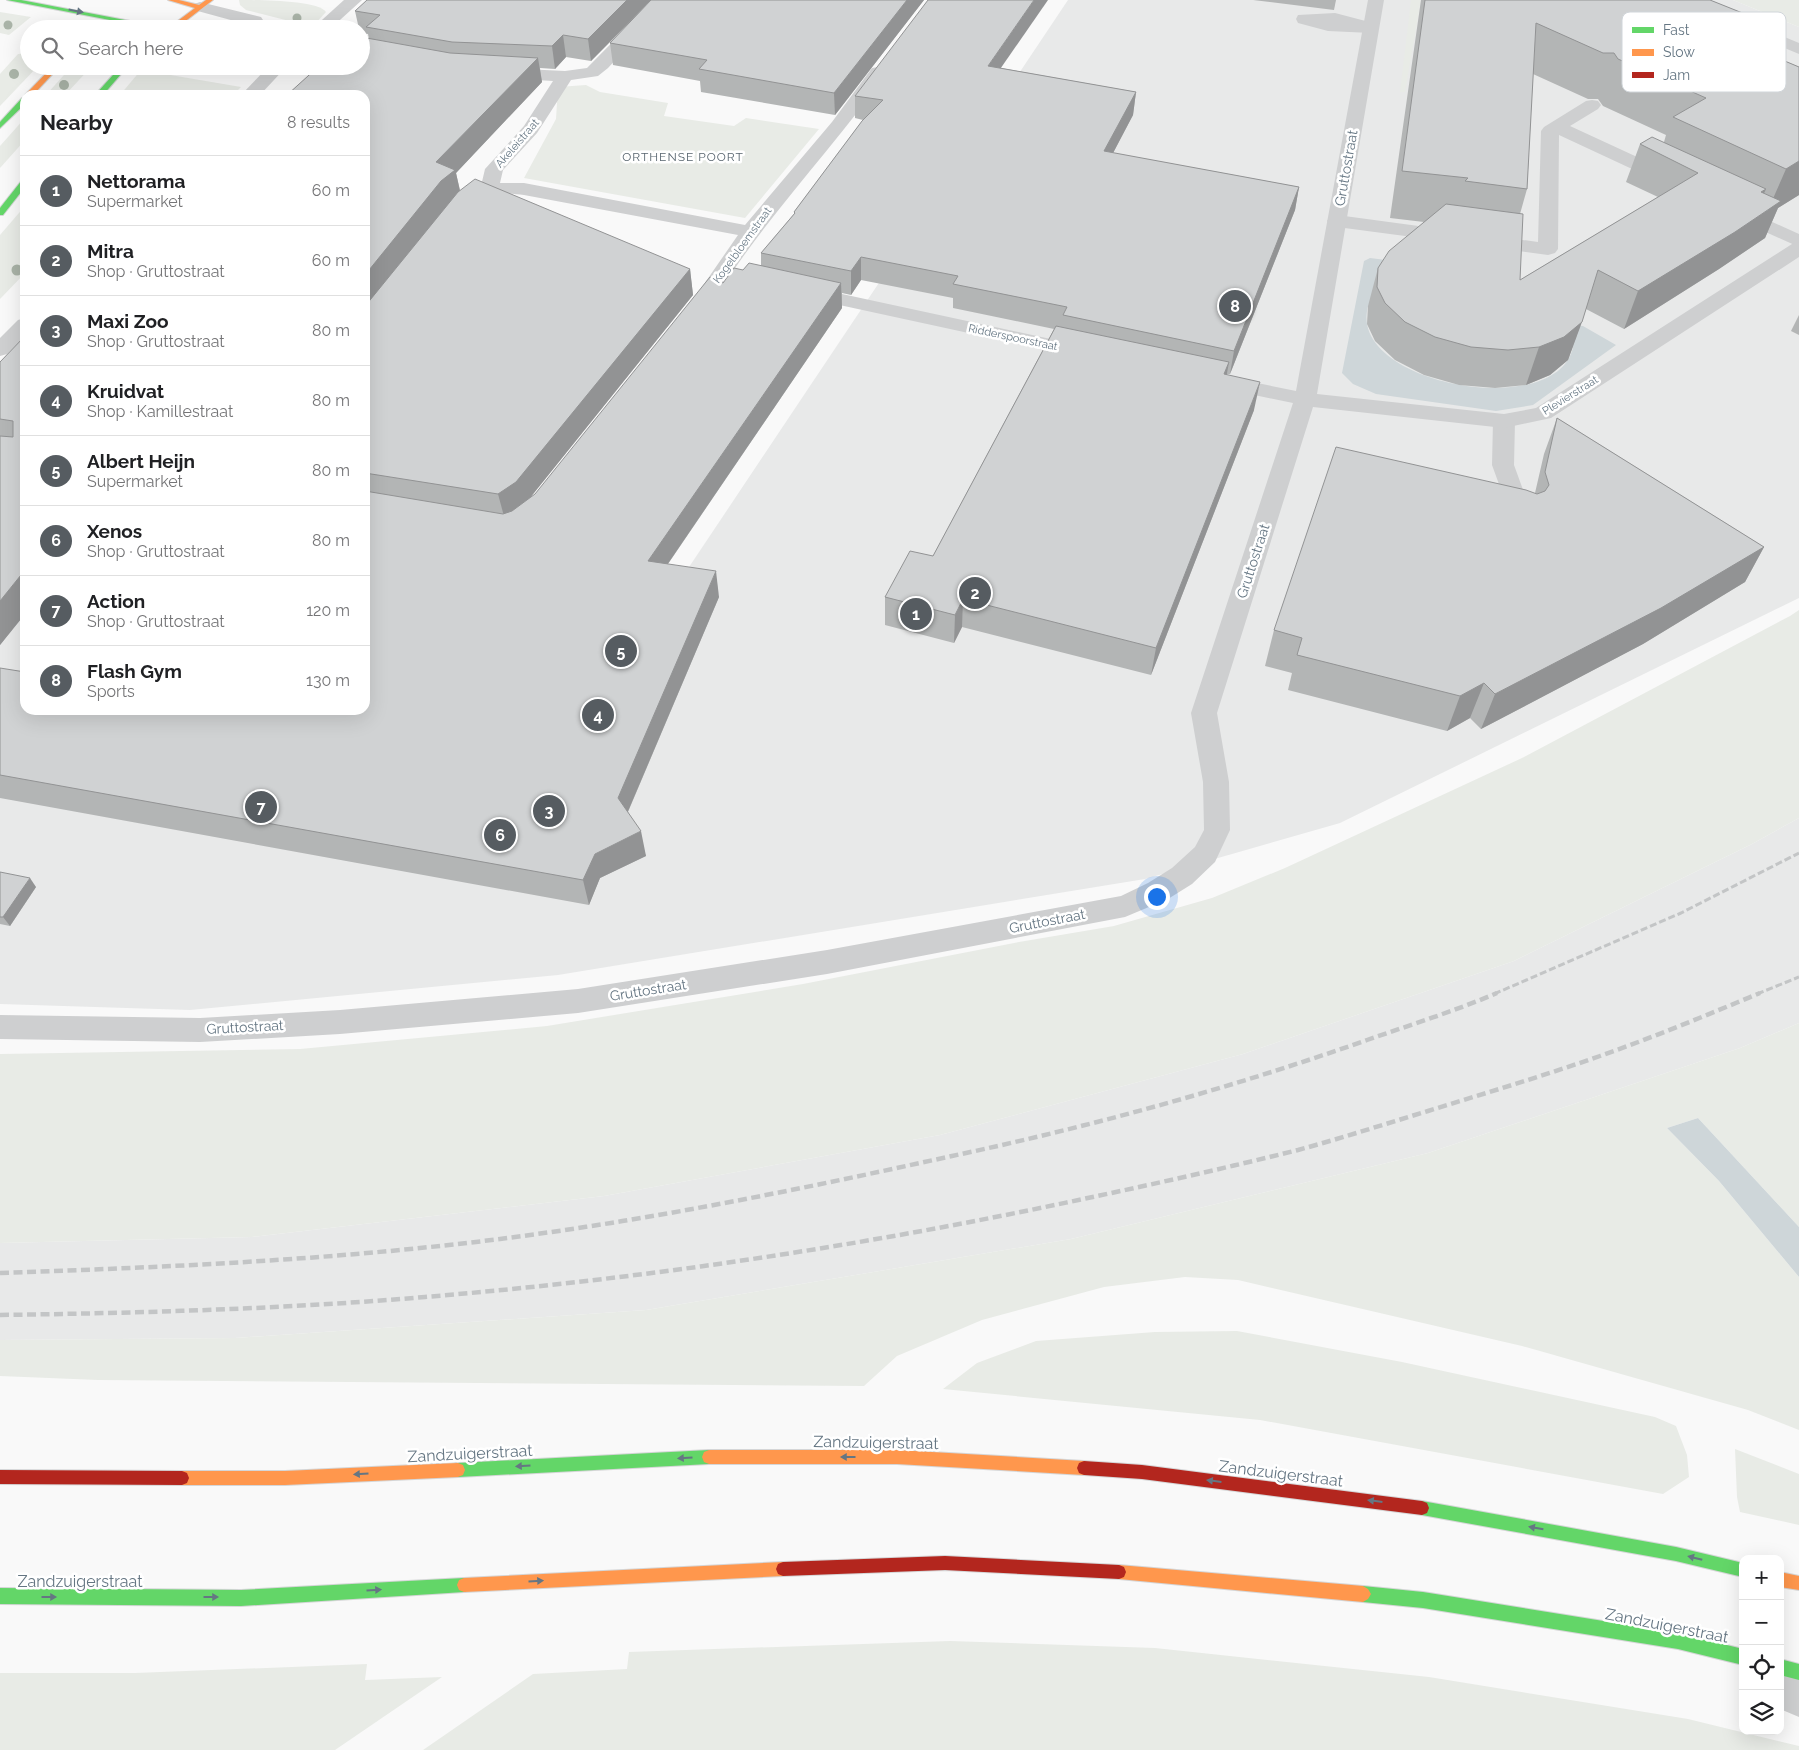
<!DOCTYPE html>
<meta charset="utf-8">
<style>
body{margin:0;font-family:Raleway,sans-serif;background:#f6f6f6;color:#202124}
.controls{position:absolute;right:15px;bottom:15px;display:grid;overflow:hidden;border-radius:10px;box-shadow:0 5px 20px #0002}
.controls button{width:45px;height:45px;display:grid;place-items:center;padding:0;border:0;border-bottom:1px solid #e0e0e0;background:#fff;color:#202124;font:25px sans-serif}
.you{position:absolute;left:1156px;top:896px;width:18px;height:18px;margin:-12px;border:4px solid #fff;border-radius:50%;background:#1a73e8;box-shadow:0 0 0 8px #1a73e833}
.badge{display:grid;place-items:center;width:32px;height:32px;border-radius:50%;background:#565c61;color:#fff;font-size:16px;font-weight:700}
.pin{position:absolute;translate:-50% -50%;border:2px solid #fff;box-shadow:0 1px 5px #0006}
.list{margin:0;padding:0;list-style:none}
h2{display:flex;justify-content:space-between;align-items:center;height:65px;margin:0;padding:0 20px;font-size:21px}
h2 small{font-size:16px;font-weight:400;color:#757577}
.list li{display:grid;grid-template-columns:32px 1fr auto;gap:15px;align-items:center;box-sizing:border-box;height:70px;padding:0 20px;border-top:1px solid #e0e0e0}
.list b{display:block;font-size:19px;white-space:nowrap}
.list p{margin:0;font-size:16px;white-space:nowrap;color:#757577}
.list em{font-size:16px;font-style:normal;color:#757577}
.icon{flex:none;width:28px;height:28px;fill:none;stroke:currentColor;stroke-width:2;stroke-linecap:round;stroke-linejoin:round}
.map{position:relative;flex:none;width:1799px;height:1750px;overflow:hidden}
.search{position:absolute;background:#fff;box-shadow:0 5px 20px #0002;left:20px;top:20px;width:350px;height:55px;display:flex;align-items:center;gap:12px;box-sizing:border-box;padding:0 18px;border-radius:28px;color:#757577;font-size:19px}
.panel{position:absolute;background:#fff;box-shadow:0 5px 20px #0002;left:20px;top:90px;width:350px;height:625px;border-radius:15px}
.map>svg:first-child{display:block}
.built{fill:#e8e9e9}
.green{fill:#e8ebe6}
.water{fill:#ced6d9}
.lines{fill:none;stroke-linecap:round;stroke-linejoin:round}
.fast-casing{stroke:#d5d6d7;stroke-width:2}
.slow-casing{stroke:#d5d6d7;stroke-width:2}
.jam-casing{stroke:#d5d6d7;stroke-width:2}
.lane{fill:#cecfd0;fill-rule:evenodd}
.street{fill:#cecfd0;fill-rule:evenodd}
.fast{fill:#63d668;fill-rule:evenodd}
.slow{fill:#ff974d;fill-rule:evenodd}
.jam{fill:#b3261e;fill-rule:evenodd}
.rail-far1{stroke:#c3c5c6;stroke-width:3;stroke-dasharray:7 3;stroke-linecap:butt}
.rail{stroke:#c3c5c6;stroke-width:4.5;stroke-dasharray:9 4.5;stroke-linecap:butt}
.tree{fill:#a9b3a7}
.wall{fill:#b3b5b5;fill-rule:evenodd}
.shaded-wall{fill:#929394}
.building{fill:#d0d2d3;stroke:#929394}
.oneway{fill:#657683}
.labels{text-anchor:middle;stroke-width:5;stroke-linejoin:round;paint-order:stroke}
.far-street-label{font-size:11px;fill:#657683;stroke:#fff}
.far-neighbourhood-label{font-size:12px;letter-spacing:1px;fill:#57646e;stroke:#fff}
.street-label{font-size:14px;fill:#657683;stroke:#fff}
.near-street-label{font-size:16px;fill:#657683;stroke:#fff}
.key{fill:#fff;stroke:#d1d6da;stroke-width:1}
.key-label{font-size:14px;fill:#657683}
</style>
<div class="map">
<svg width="1799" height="1750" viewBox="0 0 1799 1750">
<rect width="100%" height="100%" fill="#f9f9f9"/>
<g class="built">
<polygon points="1068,0 1733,0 1799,27 1799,598 1340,823 1145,879 558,975 190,1010 0,1004 0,481 25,485 25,710 365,710 677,585"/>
<polygon points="1799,818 1799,1023 1740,1048 1428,1153 1071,1239 646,1310 235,1338 0,1340 0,1243 252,1237 604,1196 940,1135 1243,1054 1514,961 1752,844"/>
</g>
<g class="green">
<path d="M 239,0 C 256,0 318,0 326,12 L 315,24 L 309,26 L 246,10 L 240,5 Z"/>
<polygon points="1411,0 1421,0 1405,92 1400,92"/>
<polygon points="1733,0 1799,0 1799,27"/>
<polygon points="0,12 31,17 9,35 0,33"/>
<polygon points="29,53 29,66 38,66 0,106 0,74 18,54"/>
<polygon points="72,66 92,66 65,95 46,95"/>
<polygon points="141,70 241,87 233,95 120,95"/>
<polygon points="586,85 600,92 668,103 664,116 734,126 746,118 819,129 745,218 524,178 556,119 558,87"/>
<polygon points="25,118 25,140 0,168 0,146"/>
<polygon points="25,206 25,273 0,299 0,235"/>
<polygon points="1799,610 1799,818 1752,844 1514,961 1243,1054 940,1135 604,1196 252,1237 0,1243 0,1054 300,1049 547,1026 803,984 1019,942 1114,926 1212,898 1285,868 1522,758 1790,616"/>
<polygon points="1799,1023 1799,1227 1698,1118 1667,1128 1719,1181 1799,1277 1799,1430 1748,1410 1522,1346 1238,1280 1185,1277 1104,1287 982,1320 897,1356 864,1386 98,1380 0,1376 0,1340 235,1338 646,1310 1071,1239 1428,1153 1740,1048"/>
<polygon points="1237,1331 1402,1362 1655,1417 1676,1426 1687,1455 1689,1477 1663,1494 1260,1420 943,1389 977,1363 1036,1341 1155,1332"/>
<polygon points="1735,1449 1799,1474 1799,1525 1740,1512 1737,1497"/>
<polygon points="950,1641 1155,1648 1429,1677 1688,1719 1799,1746 1799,1750 423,1750 533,1674 627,1669 629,1652"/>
<polygon points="367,1664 365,1680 442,1677 335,1750 0,1750 0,1673 135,1673"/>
</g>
<g class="water">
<path d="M 1370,258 L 1402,262 C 1392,274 1369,296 1367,311 C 1355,384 1550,420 1572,351 C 1575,343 1572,334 1571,325 L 1583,326 L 1616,345 L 1533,405 L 1496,411 L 1376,394 L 1353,384 L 1342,373 L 1364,261 Z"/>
<polygon points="1698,1118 1799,1227 1799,1277 1719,1181 1667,1128"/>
</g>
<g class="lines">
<defs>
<g id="fast">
<polygon points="7,0 21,0 172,29 156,29"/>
<polygon points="121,66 128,66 103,95 95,95"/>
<polygon points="22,98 25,98 25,104 0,128 0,122"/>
<polygon points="22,180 25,180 25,187 3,215 0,215 0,208"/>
<polygon points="709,1450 714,1452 716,1457 714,1462 709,1464 458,1477 453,1475 451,1470 453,1465 458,1463"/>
<polygon points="1422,1501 1676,1547 1743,1563 1743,1577 1676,1561 1422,1515 1417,1513 1415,1508 1417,1503"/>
<polygon points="464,1578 469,1580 471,1585 469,1590 464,1592 241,1606 0,1604 0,1588 241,1590"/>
<polygon points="1363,1586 1423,1592 1678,1633 1743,1649 1743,1665 1678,1649 1423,1608 1363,1602 1358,1599 1355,1594 1358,1589"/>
<polygon points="1780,1659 1799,1664 1799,1680 1780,1675"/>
</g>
<g id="slow">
<polygon points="168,0 179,0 199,5 206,0 213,0 175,29 167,29 195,8"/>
<polygon points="53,66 60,66 33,95 25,95"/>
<polygon points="709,1450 897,1450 1084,1461 1089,1463 1091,1468 1089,1473 1084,1475 897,1464 709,1464 704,1462 702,1457 704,1452"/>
<polygon points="458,1463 463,1465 465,1470 463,1475 458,1477 285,1485 182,1485 177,1483 175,1478 177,1473 182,1471 285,1471"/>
<polygon points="783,1562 788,1564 790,1569 788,1574 783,1576 464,1592 459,1590 457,1585 459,1580 464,1578"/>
<polygon points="1119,1565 1363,1586 1368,1589 1371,1594 1368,1599 1363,1602 1119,1579 1114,1577 1112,1572 1114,1567"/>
<polygon points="1780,1572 1799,1576 1799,1590 1780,1587"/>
</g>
<g id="jam">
<polygon points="1084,1461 1142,1465 1422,1501 1427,1503 1429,1508 1427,1513 1422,1515 1142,1479 1084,1475 1079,1473 1077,1468 1079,1463"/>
<polygon points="0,1470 182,1471 187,1473 189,1478 187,1483 182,1485 0,1484"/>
<polygon points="945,1556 1119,1565 1124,1567 1126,1572 1124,1577 1119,1579 945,1570 783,1576 778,1574 776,1569 778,1564 783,1562"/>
</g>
</defs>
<use href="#fast" class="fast-casing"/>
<use href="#slow" class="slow-casing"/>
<use href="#jam" class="jam-casing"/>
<g class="lane">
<polygon points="1335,13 1377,24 1379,28 1377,32 1371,33 1328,31 1298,23 1296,19 1298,15"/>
<polygon points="1592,100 1598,101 1601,105 1598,109 1570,126 1674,174 1676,178 1674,182 1667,184 1660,182 1559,135 1558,249 1555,253 1548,255 1337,227 1330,225 1327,221 1330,217 1337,215 1538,242 1541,131 1544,127 1586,101"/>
<polygon points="1737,206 1799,234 1799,247 1730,216 1727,212 1730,208"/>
<polygon points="1504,414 1512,416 1515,421 1514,465 1534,520 1531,525 1523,528 1515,525 1512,520 1492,465 1493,421 1496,416"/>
</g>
<g class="street">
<polygon points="344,0 362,0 330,29 312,29"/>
<path d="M 654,0 L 671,0 L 608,68 L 598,76 L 571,80 L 537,133 L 503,170 L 500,183 L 524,183 L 745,225 L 832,122 L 872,68 L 878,67 L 884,68 L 887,72 C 839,141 780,202 733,271 L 772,280 L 775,284 L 772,288 L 765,290 L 726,282 L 719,291 L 712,293 L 705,291 L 702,287 L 738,235 L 524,195 C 514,194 501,192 491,195 C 478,198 473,211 458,207 L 456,203 L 465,193 L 481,186 L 485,169 L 524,126 L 553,81 L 504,78 L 498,77 L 495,73 L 498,69 L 504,68 L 565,71 L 587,68 Z"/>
<polygon points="1368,0 1384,0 1317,394 1504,414 1536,408 1792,244 1799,242 1799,257 1551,418 1504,428 1313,407 1217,713 1229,782 1230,830 1215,862 1192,884 1168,899 1125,917 827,974 578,1013 340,1034 200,1042 0,1039 0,1015 200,1018 340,1010 578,989 827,950 1121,896 1148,883 1172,868 1195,847 1204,830 1203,782 1191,713 1293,403 1216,387 1212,382 1216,377 1223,376 1296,391"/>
<polygon points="1675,0 1697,0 1799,43 1799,54 1677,3"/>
<polygon points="200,2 261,17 269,29 252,29 249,25 194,10 192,7 194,4"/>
<polygon points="269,66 287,66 260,95 241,95"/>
<polygon points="805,286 1083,346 1090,348 1093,352 1090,356 1083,358 798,296 795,292 798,288"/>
<polygon points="25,318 25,336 7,354 0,356 0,338 18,320"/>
<polygon points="1780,1670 1799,1678 1799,1717 1780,1709"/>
</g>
<use href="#fast" class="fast"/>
<use href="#slow" class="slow"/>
<use href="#jam" class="jam"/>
<g class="rail-far1">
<polyline points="1494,994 1681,913 1799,853"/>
<polyline points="1757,994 1799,977"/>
</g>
<g class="rail">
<path d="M 0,1273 C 144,1268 287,1262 430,1247 C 606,1229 779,1194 952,1156 C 1093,1126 1231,1088 1367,1040 C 1410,1025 1455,1011 1497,993"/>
<path d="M 0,1315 C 142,1313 283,1309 425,1297 C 641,1279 856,1247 1069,1202 C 1145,1186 1222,1169 1298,1150 C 1342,1138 1385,1124 1428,1111 C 1486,1093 1543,1076 1600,1056 C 1654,1037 1707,1015 1760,993"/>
</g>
</g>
<g class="tree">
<circle cx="297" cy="18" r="4.5"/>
<circle cx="8" cy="25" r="4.5"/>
<circle cx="14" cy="74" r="5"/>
<circle cx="64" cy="85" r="5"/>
<circle cx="17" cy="270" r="5.5"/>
</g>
<g class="wall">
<polygon points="924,0 835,115 701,92 700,81 613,65 610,43 635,17 591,61 566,57 555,69 540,68 542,82 456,173 460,190 690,269 693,295 529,498 535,494 723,283 743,270 761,266 761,253 794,214 794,212 863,120 855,118 855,96 1001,68 1136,92 1133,115 1113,153 1299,187 1295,210 1230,374 1227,374 1226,375 1254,410 1151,675 962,627 954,643 885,625 885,597 933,556 1054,329 953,308 953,298 861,280 851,295 842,293 842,308 668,564 719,597 628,812 646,856 600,878 589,905 0,798 0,668 25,710 365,710 365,95 369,39 368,34 361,33 361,29 359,29 355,11"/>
<polygon points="1253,0 1336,0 1334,10"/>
<path d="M 1421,0 L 1710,0 L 1750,16 L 1740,42 L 1799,67 L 1799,195 L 1778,208 L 1765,238 L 1719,269 L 1624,329 L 1586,309 L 1568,360 L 1550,375 L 1526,385 L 1495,388 L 1459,385 L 1424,375 L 1395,360 L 1375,341 L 1367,324 L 1368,306 L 1378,268 L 1424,222 L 1390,218 ZM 1533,74 L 1588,99 L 1598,99 L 1603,106 L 1666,135 L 1664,142 L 1640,144 L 1626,182 L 1658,197 L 1520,280 L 1520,214 L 1527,189 Z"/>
<polygon points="1799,315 1799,335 1791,331"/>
<polygon points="25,336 25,614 0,645 0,362"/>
<polygon points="1557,418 1764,547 1745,582 1643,644 1481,729 1470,718 1447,731 1288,690 1292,673 1265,666 1274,630 1535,493 1544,454"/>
<polygon points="0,872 36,887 10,926 0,924"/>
</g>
<g class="shaded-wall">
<polygon points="627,0 651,0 591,61 588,39"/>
<polygon points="907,0 924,0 835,115 834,93"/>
<polygon points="1034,0 1048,0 987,88 988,66"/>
<polygon points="1750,16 1732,62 1718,33"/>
<polygon points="563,35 566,57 555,69 552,46"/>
<polygon points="538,58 542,82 456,173 461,196 365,310 365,275 436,162"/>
<polygon points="1136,92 1133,115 1102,174 1104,151"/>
<polygon points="1799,161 1799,195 1778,208 1765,238 1719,269 1624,329 1638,291 1761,192 1766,189 1752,220 1768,210 1786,169"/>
<polygon points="1299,187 1295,210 1230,374 1234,351"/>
<polygon points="861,257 861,280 851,295 851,271"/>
<polygon points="690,269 693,295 522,508 505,520 498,494"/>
<polygon points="841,283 842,308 652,587 648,561"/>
<polygon points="1582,322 1568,360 1550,375 1526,385 1539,347"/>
<polygon points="1229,362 1224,390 1224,374"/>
<polygon points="1260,382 1254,410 1151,675 1156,648"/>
<polygon points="1764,547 1745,582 1643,644 1481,729 1495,694"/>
<polygon points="25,570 25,614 0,645 0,601"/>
<polygon points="716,571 719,597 623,823 618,798"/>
<polygon points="963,599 962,627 954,643 955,615"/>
<polygon points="1484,683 1470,718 1447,731 1460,696"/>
<polygon points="641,831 646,856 600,878 589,905 583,880 595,854"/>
<polygon points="30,878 36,887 10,926 3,917"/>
</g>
<g class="building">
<polygon points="367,0 627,0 588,39 563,35 552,46 452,42 366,27 380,15 355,11"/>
<polygon points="651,0 907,0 834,93 699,69 707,60 610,43"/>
<polygon points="928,0 1034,0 988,66 1136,92 1104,151 1299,187 1234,351 1063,315 1067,307 953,284 958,276 861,257 851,271 761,253 795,213 794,212 862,121 883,100 855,96"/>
<polygon points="1425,0 1710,0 1750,16 1718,33 1799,67 1799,161 1786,169 1673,117 1706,98 1618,59 1614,53 1603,53 1536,23 1527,189 1465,181 1468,178 1402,171"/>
<polygon points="361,37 450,53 538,58 436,162 455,170 441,181 365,275 365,95 287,95 319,66 361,66"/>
<polygon points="1652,137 1766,189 1761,192 1781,201 1735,232 1638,291 1598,270 1582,322 1564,337 1539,347 1508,350 1471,347 1435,337 1405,322 1385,303 1377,287 1378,268 1389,251 1446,204 1523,214 1520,280 1698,173 1640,144"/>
<polygon points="475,179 690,269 516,482 498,494 365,473 365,306 366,305 458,192"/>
<polygon points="749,263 841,283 648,561 716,571 618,798 641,831 595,854 583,880 0,775 0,668 25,672 25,710 365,710 365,491 503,514 512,511 535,494 710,277 723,283 734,268 743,270"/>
<polygon points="1056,326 1229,362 1224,374 1260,382 1156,648 963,599 955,615 885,597 910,551 933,556"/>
<polygon points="25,336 25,570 0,601 0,436 13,437 13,421 0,419 0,362"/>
<polygon points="1557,418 1764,547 1661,608 1495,694 1484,683 1460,696 1297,655 1302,638 1274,630 1336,447 1526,490 1537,494 1545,491 1549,485 1545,472"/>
<polygon points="0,872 30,878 3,917 0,917"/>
</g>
<defs><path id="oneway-solid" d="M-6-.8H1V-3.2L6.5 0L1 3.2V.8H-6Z" transform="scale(1.25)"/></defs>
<g class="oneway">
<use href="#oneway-solid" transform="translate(76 11) rotate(11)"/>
<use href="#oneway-solid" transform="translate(848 1457) rotate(180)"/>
<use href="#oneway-solid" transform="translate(685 1458) rotate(177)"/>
<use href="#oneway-solid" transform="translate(523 1466) rotate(177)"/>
<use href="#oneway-solid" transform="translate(361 1474) rotate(177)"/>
<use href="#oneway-solid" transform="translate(1214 1481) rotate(-173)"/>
<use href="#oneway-solid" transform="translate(1375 1501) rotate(-173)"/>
<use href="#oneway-solid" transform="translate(1536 1528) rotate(-170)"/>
<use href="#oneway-solid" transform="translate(1695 1558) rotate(-166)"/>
<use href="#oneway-solid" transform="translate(536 1581) rotate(-3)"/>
<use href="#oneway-solid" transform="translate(374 1590) rotate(-3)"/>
<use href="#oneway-solid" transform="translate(49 1597)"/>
<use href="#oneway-solid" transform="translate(211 1597)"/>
</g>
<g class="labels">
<g class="far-street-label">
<text transform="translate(517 143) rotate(-49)" y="4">Akeleistraat</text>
<text transform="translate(742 245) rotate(-54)" y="4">Kogelbloemstraat</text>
<text transform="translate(1013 337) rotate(12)" y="4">Ridderspoorstraat</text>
<text transform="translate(1570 395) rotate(-32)" y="4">Plevierstraat</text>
</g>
<g class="far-neighbourhood-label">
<text x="683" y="161">ORTHENSE POORT</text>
</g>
<g class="street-label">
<text transform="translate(1346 168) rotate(-80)" y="5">Gruttostraat</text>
<text transform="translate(1253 561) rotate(-72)" y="5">Gruttostraat</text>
<text transform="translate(1047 921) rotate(-11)" y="5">Gruttostraat</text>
<text transform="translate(648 990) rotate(-9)" y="5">Gruttostraat</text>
<text transform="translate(245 1027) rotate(-3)" y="5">Gruttostraat</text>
</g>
<g class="near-street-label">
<text transform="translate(876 1442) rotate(1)" y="6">Zandzuigerstraat</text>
<text transform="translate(470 1453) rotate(-3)" y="6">Zandzuigerstraat</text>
<text transform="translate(1281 1473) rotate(7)" y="6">Zandzuigerstraat</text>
<text x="80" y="1587">Zandzuigerstraat</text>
<text transform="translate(1667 1625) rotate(11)" y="6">Zandzuigerstraat</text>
</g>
</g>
<rect x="1622" y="12" width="164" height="80" rx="8" class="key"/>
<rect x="1632" y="27" width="22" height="6" fill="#63d668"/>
<rect x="1632" y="49" width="22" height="7" fill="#ff974d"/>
<rect x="1632" y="72" width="22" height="6" fill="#b3261e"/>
<g class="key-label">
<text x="1663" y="35">Fast</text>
<text x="1663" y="57">Slow</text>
<text x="1663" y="80">Jam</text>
</g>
</svg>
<div class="controls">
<button>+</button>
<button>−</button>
<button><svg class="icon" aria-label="locate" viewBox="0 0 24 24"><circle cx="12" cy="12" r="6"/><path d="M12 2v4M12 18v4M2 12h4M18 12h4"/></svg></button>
<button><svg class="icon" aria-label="layers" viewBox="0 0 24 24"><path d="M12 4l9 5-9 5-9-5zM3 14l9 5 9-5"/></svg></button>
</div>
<div class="you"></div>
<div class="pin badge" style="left:916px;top:614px">1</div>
<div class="pin badge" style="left:975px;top:593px">2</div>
<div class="pin badge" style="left:549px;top:811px">3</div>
<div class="pin badge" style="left:598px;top:715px">4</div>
<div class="pin badge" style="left:621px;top:651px">5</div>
<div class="pin badge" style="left:500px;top:835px">6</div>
<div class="pin badge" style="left:261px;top:807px">7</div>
<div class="pin badge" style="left:1235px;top:306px">8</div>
<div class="search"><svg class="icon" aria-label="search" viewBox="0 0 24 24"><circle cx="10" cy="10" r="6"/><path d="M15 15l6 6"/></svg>Search here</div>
<section class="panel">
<h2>Nearby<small>8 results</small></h2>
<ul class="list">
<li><span class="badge">1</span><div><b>Nettorama</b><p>Supermarket</p></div><em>60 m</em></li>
<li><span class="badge">2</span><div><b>Mitra</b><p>Shop · Gruttostraat</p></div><em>60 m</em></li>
<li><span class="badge">3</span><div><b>Maxi Zoo</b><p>Shop · Gruttostraat</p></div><em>80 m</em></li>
<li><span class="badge">4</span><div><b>Kruidvat</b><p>Shop · Kamillestraat</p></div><em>80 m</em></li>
<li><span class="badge">5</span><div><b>Albert Heijn</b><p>Supermarket</p></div><em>80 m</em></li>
<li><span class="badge">6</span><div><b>Xenos</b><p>Shop · Gruttostraat</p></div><em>80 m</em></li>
<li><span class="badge">7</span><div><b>Action</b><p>Shop · Gruttostraat</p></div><em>120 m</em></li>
<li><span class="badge">8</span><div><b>Flash Gym</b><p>Sports</p></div><em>130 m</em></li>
</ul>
</section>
</div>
